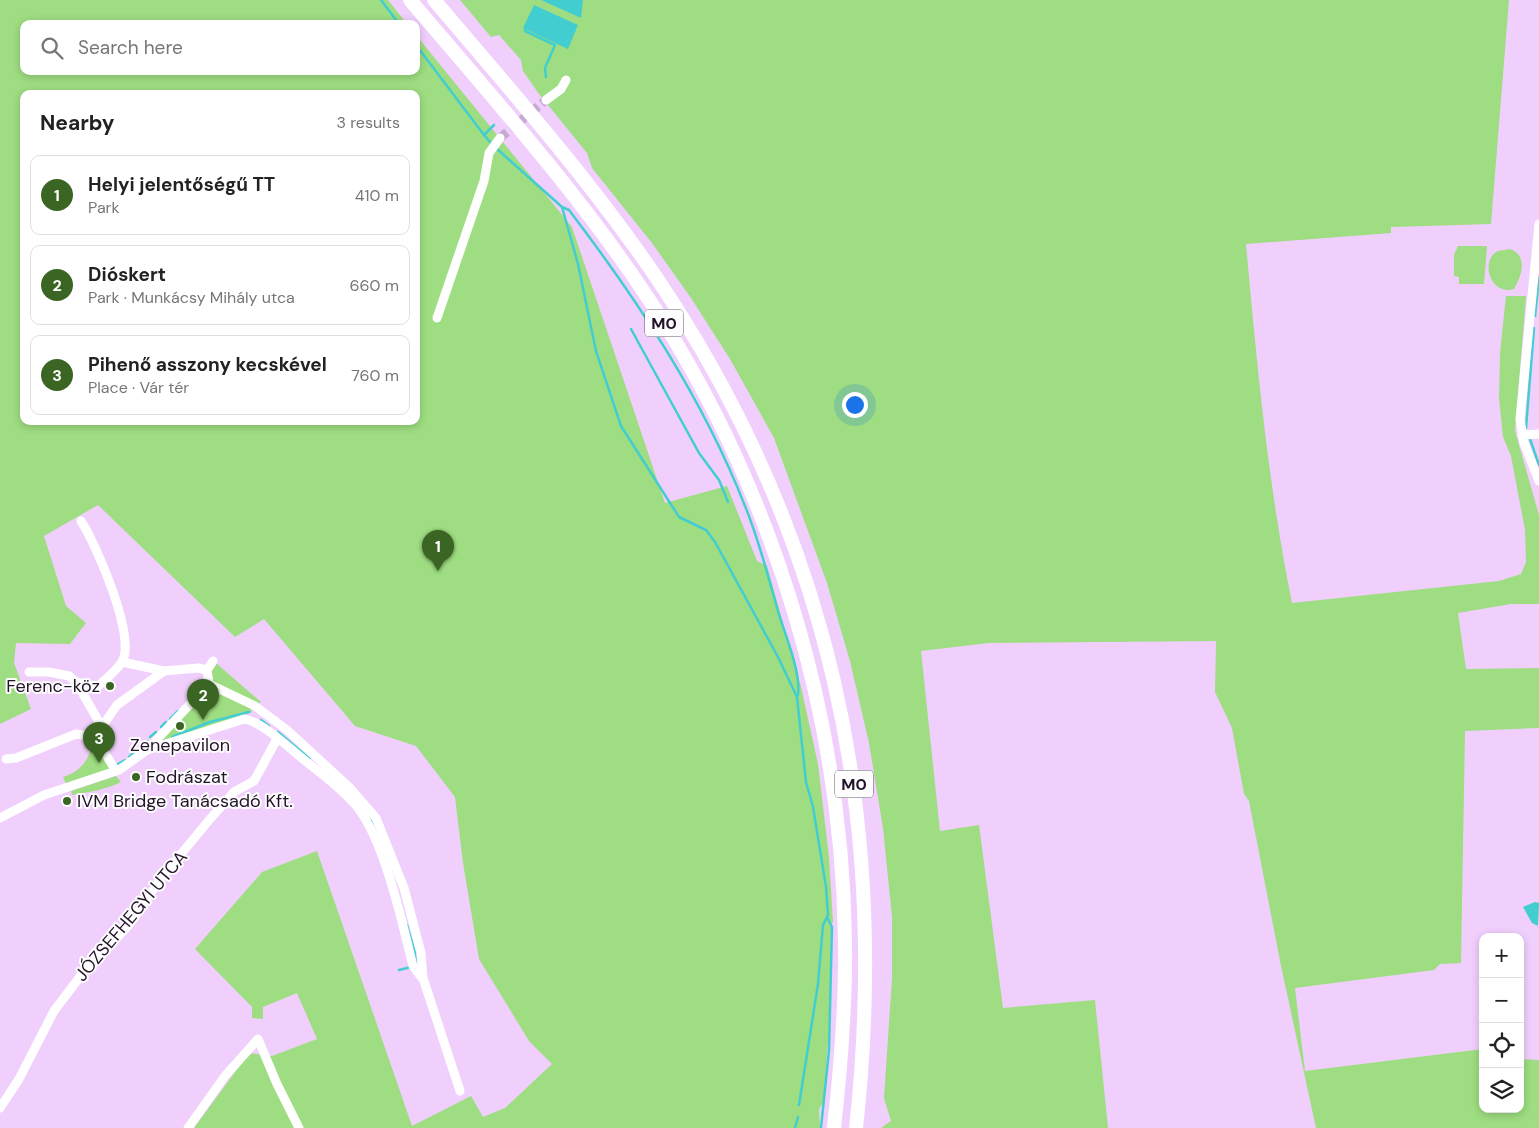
<!DOCTYPE html>
<meta charset="utf-8">
<style>
body{margin:0;font-family:"DM Sans",sans-serif;background:#f2f2f2;color:#222}
.controls{position:absolute;right:15px;bottom:15px;display:grid;overflow:hidden;border-radius:10px;box-shadow:0 2px 8px #0003}
.controls button{width:45px;height:45px;display:grid;place-items:center;padding:0;border:0;border-bottom:1px solid #e0e0e0;background:#fff;color:#222;font:25px sans-serif}
.you{position:absolute;left:854px;top:404px;width:18px;height:18px;margin:-12px;border:4px solid #fff;border-radius:50%;background:#1a73e8;box-shadow:0 0 0 8px #1a73e833}
.badge{display:grid;place-items:center;width:32px;height:32px;border-radius:50%;background:#3a6522;color:#fff;font-size:16px;font-weight:700}
.pin{position:absolute;translate:-50% -41px;filter:drop-shadow(0 1px 2px #0008)}
.pin::after{content:'';position:absolute;top:26px;width:18px;height:15px;background:inherit;clip-path:polygon(0 0,100% 0,50% 100%)}
.list{margin:0;padding:0;list-style:none}
h2{display:flex;justify-content:space-between;align-items:center;height:65px;margin:0;padding:0 20px;font-size:21px}
h2 small{font-size:16px;font-weight:400;color:#767676}
.list li{display:grid;grid-template-columns:32px 1fr auto;gap:15px;align-items:center;box-sizing:border-box;height:80px;margin:0 10px 10px;padding:0 10px;border:1px solid #e0e0e0;border-radius:10px}
.list b{display:block;font-size:19px;white-space:nowrap}
.list p{margin:0;font-size:16px;white-space:nowrap;color:#767676}
.list em{font-size:16px;font-style:normal;color:#767676}
.icon{flex:none;width:28px;height:28px;fill:none;stroke:currentColor;stroke-width:2;stroke-linecap:round;stroke-linejoin:round}
.map{position:relative;flex:none;width:1539px;height:1128px;overflow:hidden}
.search{position:absolute;background:#fff;box-shadow:0 2px 8px #0003;left:20px;top:20px;width:400px;height:55px;display:flex;align-items:center;gap:12px;box-sizing:border-box;padding:0 18px;border-radius:10px;color:#767676;font-size:19px}
.panel{position:absolute;background:#fff;box-shadow:0 2px 8px #0003;left:20px;top:90px;width:400px;height:335px;border-radius:10px}
.map>svg:first-child{display:block}
.green{fill:#9edd81;fill-rule:evenodd}
.water{fill:#42ced0}
.lines{fill:none;stroke-linecap:round;stroke-linejoin:round}
.stream{stroke:#42ced0;stroke-width:2.5}
.minor-tunnel{stroke:#c7aad3;stroke-width:9;stroke-dasharray:9 4.5;stroke-linecap:butt}
.minor{stroke:#fff;stroke-width:9}
.trunk{stroke:#fff;stroke-width:14}
.poi-dot{fill:#3a6522;stroke:#fdfdfd;stroke-width:2}
.labels{text-anchor:middle;stroke-width:4;stroke-linejoin:round;paint-order:stroke}
.shield{fill:#fdfdfd;stroke:#645a69;stroke-width:1}
.shield-label{font-size:16px;font-weight:bold;fill:#231429}
.poi-label{font-size:18px;fill:#231429;stroke:#fdfdfd;text-anchor:start}
.street-label{font-size:18px;fill:#231429;stroke:#fdfdfd}
</style>
<div class="map">
<svg width="1539" height="1128" viewBox="0 0 1539 1128">
<rect width="100%" height="100%" fill="#f0cffd"/>
<g class="green">
<path d="M 0,0 L 388,0 L 407,24 L 24,24 L 24,71 L 416,71 L 416,35 L 572,227 L 665,503 L 727,486 L 757,561 L 767,566 L 801,687 L 818,764 L 829,857 L 833,922 L 831,925 L 830,1017 L 823,1103 L 819,1109 L 820,1128 L 194,1128 L 249,1053 L 272,1056 L 317,1039 L 297,993 L 263,1007 L 263,1019 L 252,1018 L 252,1007 L 195,949 L 262,872 L 317,851 L 412,1126 L 471,1096 L 483,1117 L 505,1108 L 552,1064 L 529,1041 L 479,959 L 463,863 L 455,797 L 416,746 L 355,726 L 264,619 L 235,637 L 98,505 L 44,536 L 66,606 L 86,623 L 70,644 L 16,643 L 14,663 L 31,709 L 0,724 ZM 24,94 L 416,94 L 416,421 L 24,421 Z"/>
<path d="M 460,0 L 1509,0 L 1491,224 L 1391,227 L 1391,233 L 1246,244 C 1257,365 1268,485 1292,603 L 1499,581 L 1521,574 L 1526,562 L 1525,530 L 1511,456 L 1503,437 L 1499,398 L 1500,353 L 1506,296 L 1526,296 L 1515,431 L 1539,515 L 1539,604 L 1511,604 L 1458,613 L 1466,669 L 1539,668 L 1539,728 L 1465,731 L 1461,963 L 1440,964 L 1434,970 L 1295,988 L 1305,1071 L 1483,1049 L 1483,1109 L 1520,1109 L 1520,1059 L 1539,1060 L 1539,1128 L 1316,1128 L 1281,966 L 1249,801 L 1244,794 L 1232,728 L 1215,692 L 1216,641 L 989,643 L 921,651 L 940,831 L 979,825 L 1003,1008 L 1095,1000 L 1108,1128 L 881,1128 L 891,1121 L 884,1098 L 892,978 L 892,917 L 883,828 L 869,743 L 850,661 L 827,583 L 774,438 L 730,359 L 691,298 L 652,243 L 592,168 L 587,153 L 539,94 L 523,71 L 521,60 L 499,35 L 491,37 Z"/>
<polygon points="1458,246 1487,246 1484,284 1459,284 1459,277 1454,276 1454,255"/>
<path d="M 1510,249 C 1528,255 1522,276 1514,289 C 1489,296 1480,259 1498,251 C 1502,250 1507,250 1510,249 Z"/>
<polygon points="216,663 261,702 258,704 213,682 211,670"/>
<polygon points="209,689 250,707 252,712 157,745"/>
<path d="M 95,737 L 110,770 L 66,784 L 63,777 C 85,770 89,757 95,737 Z"/>
<path d="M 116,776 L 121,782 C 105,790 89,792 72,795 L 71,791 Z"/>
</g>
<g class="water">
<polygon points="541,0 583,0 581,18"/>
<polygon points="534,5 578,25 568,49 523,28"/>
<polygon points="1535,902 1539,903 1538,926 1532,923 1523,907"/>
</g>
<g class="lines">
<g class="stream">
<polyline points="381,0 399,24"/>
<polyline points="525,29 525,31 555,45 545,68 546,77"/>
<polyline points="416,45 484,135"/>
<polyline points="492,144 484,135 494,125"/>
<path d="M 496,148 L 562,207 L 569,210 C 639,302 703,399 745,506 C 759,540 768,576 778,611 C 785,635 801,671 798,695"/>
<polyline points="562,207 578,264 596,351 621,426 679,517 706,530 715,542 778,657 797,697 806,782 813,807 826,887 828,915 823,925 818,984 799,1105"/>
<polyline points="1535,316 1539,277"/>
<polyline points="631,329 699,453 719,480 728,502"/>
<polyline points="1526,428 1534,328"/>
<polyline points="1530,439 1539,465"/>
<polyline points="191,696 202,681"/>
<polyline points="170,719 178,711"/>
<polyline points="261,720 269,726"/>
<polyline points="161,727 166,722"/>
<polyline points="278,732 310,759"/>
<polyline points="150,737 156,732"/>
<polyline points="172,737 210,722 249,712"/>
<polyline points="142,746 147,741"/>
<polyline points="129,757 138,749"/>
<polyline points="118,764 125,760"/>
<polyline points="370,817 376,830"/>
<polyline points="407,925 415,953 416,965"/>
<polyline points="399,970 411,967"/>
<polyline points="795,1128 798,1117"/>
<polyline points="821,1128 829,1050 832,927 827,917"/>
</g>
<polyline class="minor-tunnel" points="500,138 546,100"/>
<g class="minor">
<polyline points="546,100 561,89 566,80"/>
<polyline points="1539,224 1520,419 1524,443 1539,481"/>
<polyline points="437,318 484,181 489,153 500,138"/>
<polyline points="1522,435 1539,434"/>
<polyline points="122,662 164,671 198,668 207,670"/>
<path d="M 29,672 L 49,672 L 69,676 L 76,682 L 97,687 C 105,680 116,671 122,662 C 137,638 96,544 81,521"/>
<polyline points="76,682 102,727"/>
<polyline points="209,684 255,706 287,730 349,787 376,818 404,888 421,953 423,978 460,1091"/>
<polyline points="209,684 207,670 213,661"/>
<polyline points="95,737 117,705 164,671"/>
<polyline points="95,737 116,771"/>
<path d="M 147,750 L 244,719 C 260,721 285,744 297,754 C 317,771 341,787 358,808 C 385,843 402,922 413,966 L 422,978"/>
<polyline points="6,759 16,758 76,734 95,737"/>
<polyline points="0,818 44,795 119,770 147,750 209,684"/>
<polyline points="0,1108 19,1079 54,1011 82,974 129,925 162,877 210,819 234,792 254,781 277,739"/>
<polyline points="188,1128 225,1076 258,1039 277,1084 299,1128"/>
</g>
<g class="trunk">
<path d="M 410,0 C 499,105 593,209 666,326 C 779,509 842,725 845,940 C 846,1003 841,1065 834,1128"/>
<path d="M 434,0 C 510,89 588,178 654,274 C 831,535 890,817 856,1128"/>
</g>
</g>
<g class="poi-dot">
<circle cx="110" cy="686" r="5"/>
<circle cx="180" cy="726" r="5"/>
<circle cx="136" cy="777" r="5"/>
<circle cx="67" cy="801" r="5"/>
</g>
<g class="labels">
<g class="shield">
<rect x="645" y="309.5" width="38" height="27" rx="4"/>
<rect x="835" y="770.5" width="38" height="27" rx="4"/>
</g>
<g class="shield-label">
<text x="664" y="329">M0</text>
<text x="854" y="790">M0</text>
</g>
<g class="poi-label">
<text x="100" y="692" text-anchor="end">Ferenc-köz</text>
<text x="180" y="751" text-anchor="middle">Zenepavilon</text>
<text x="146" y="783">Fodrászat</text>
<text x="77" y="807">IVM Bridge Tanácsadó Kft.</text>
</g>
<g class="street-label">
<text transform="translate(131 916) rotate(-50)" y="6">JÓZSEFHEGYI UTCA</text>
</g>
</g>
</svg>
<div class="controls">
<button>+</button>
<button>−</button>
<button><svg class="icon" aria-label="locate" viewBox="0 0 24 24"><circle cx="12" cy="12" r="6"/><path d="M12 2v4M12 18v4M2 12h4M18 12h4"/></svg></button>
<button><svg class="icon" aria-label="layers" viewBox="0 0 24 24"><path d="M12 4l9 5-9 5-9-5zM3 14l9 5 9-5"/></svg></button>
</div>
<div class="you"></div>
<div class="pin badge" style="left:438px;top:571px">1</div>
<div class="pin badge" style="left:203px;top:720px">2</div>
<div class="pin badge" style="left:99px;top:763px">3</div>
<div class="search"><svg class="icon" aria-label="search" viewBox="0 0 24 24"><circle cx="10" cy="10" r="6"/><path d="M15 15l6 6"/></svg>Search here</div>
<section class="panel">
<h2>Nearby<small>3 results</small></h2>
<ul class="list">
<li><span class="badge">1</span><div><b>Helyi jelentőségű TT</b><p>Park</p></div><em>410 m</em></li>
<li><span class="badge">2</span><div><b>Dióskert</b><p>Park · Munkácsy Mihály utca</p></div><em>660 m</em></li>
<li><span class="badge">3</span><div><b>Pihenő asszony kecskével</b><p>Place · Vár tér</p></div><em>760 m</em></li>
</ul>
</section>
</div>
